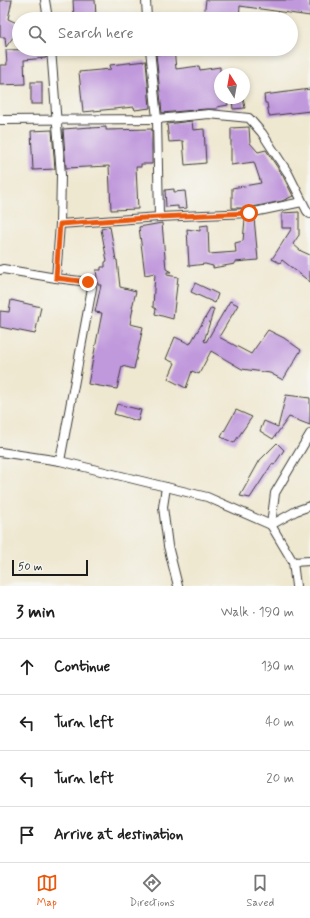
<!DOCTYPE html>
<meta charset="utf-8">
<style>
body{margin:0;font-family:Mynerve,sans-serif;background:#f6f6f6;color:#222}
.compass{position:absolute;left:214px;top:68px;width:36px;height:36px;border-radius:50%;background:#fff;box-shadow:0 2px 6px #0003;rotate:349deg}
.scale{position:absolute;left:12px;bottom:10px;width:76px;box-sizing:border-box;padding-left:4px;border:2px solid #1c1c1c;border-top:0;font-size:11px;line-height:14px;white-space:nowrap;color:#1c1c1c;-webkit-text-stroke:3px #f6f6f2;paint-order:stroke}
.stop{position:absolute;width:12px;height:12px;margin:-9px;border:3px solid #ea580c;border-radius:50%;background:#fff}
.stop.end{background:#ea580c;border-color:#fff;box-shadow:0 1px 4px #0008}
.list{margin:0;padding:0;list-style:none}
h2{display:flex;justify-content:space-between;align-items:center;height:52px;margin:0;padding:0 16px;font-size:17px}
h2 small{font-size:13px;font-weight:400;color:#767676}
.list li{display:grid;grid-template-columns:26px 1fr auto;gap:12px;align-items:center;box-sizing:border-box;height:56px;padding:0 16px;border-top:1px solid #e0e0e0}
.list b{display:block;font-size:15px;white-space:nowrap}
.list em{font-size:13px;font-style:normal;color:#767676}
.icon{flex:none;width:22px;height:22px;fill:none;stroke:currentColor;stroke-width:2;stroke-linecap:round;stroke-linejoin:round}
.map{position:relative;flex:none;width:310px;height:586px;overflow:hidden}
.search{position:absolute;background:#fff;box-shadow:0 2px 6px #0003;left:12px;right:12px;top:12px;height:44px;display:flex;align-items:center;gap:10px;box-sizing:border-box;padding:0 14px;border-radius:22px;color:#767676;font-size:15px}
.sheet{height:276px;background:#fff}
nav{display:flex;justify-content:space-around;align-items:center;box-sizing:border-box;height:56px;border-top:1px solid #e0e0e0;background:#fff;font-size:11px;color:#767676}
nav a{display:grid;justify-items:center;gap:2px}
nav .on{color:#ea580c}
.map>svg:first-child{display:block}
.building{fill:#c098dc}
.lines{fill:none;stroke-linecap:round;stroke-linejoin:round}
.minor-casing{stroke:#3c3b37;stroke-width:10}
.minor{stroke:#fff;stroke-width:8}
.route{stroke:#ea580c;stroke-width:5}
</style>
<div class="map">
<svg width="310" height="586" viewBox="0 0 310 586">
<rect width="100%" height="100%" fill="#f6f6f2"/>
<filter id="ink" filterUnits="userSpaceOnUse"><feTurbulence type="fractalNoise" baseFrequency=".025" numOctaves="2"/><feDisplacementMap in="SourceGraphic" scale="8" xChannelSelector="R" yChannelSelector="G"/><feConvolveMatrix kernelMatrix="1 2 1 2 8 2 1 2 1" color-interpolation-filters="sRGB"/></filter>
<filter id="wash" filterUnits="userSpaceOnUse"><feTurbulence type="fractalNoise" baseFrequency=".012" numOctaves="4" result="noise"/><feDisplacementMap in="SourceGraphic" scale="16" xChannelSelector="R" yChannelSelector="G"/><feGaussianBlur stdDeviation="0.9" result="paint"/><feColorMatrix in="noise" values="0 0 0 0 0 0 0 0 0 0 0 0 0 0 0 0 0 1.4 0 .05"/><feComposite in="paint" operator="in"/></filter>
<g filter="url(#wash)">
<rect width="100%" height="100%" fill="#efe8d1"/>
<g id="blocks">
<g class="building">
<polygon points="0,0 12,0 8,19 19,24 19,29 6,47 5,37 0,37"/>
<polygon points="73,0 95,0 96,17 86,18 74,17"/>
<polygon points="206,0 310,0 310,16 240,6 239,19 204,15"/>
<polygon points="46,49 46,58 24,60 25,84 0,85 0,65 7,65 6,50"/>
<polygon points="159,49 174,49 176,69 199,66 200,70 220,67 220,98 227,98 228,105 217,107 217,109 206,109 162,113 156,54 160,54"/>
<polygon points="146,61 150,108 135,110 134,107 83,112 79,72 111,69 110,65"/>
<rect x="31" y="82" width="11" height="22"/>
<polygon points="310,89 310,111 269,116 267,103 265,103 264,95"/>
<polygon points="243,98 245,108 233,109 232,100"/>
<polygon points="192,121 193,130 204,129 206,163 185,165 183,141 169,142 167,124"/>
<polygon points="91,127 91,128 106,127 106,130 152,129 152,164 141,164 141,167 136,167 138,209 111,210 109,166 66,168 63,129"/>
<polygon points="249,127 250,143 258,152 266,150 283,176 293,196 282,201 248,208 232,208 232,188 261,183 254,162 231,165 231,128"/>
<polygon points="52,130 55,169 33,170 31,131"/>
<polygon points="174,189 174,192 185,191 187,208 178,209 178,206 166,207 165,190"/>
<polygon points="299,212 299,235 293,244 301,251 310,255 310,282 282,260 280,263 272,259 292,228 282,228 282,213"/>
<polygon points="254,218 258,260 235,262 235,264 213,268 213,266 205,264 189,266 187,229 200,231 200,226 208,225 209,254 236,252 235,243 243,241 245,219"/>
<polygon points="162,223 166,269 171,272 167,272 167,275 178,277 173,319 155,314 156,309 153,307 155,273 145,275 139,227"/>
<polygon points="110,227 116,260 117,260 120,287 136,291 132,308 133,308 130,324 143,327 134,369 122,366 117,389 88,384 102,313 95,312 101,285 98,285 96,270 101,270 101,267 105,267 105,262 107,261 101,229"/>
<polygon points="195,283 218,294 215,303 191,292"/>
<polygon points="11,300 41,307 35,334 0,327 0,311 9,312"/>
<polygon points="230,301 238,305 219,337 251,354 268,330 284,338 301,350 283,380 270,373 242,369 211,351 199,374 192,371 186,388 168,379 175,363 166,359 175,337 190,344 211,308 214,309 204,341 206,342"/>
<polygon points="286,395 310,398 310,425 289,417 273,439 260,431 264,421 278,427"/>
<polygon points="117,404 141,410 138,421 114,414"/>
<polygon points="236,410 252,417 234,443 221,437"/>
<polygon points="277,443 284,450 274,465 272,464 250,498 240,496 260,460"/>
</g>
</g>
</g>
<g filter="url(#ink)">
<use href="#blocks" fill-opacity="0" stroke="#3c3b37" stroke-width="1"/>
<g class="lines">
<defs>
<g id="minor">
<polyline points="45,0 48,19"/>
<polyline points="146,0 147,19"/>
<polyline points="51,49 61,175 60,224 56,278"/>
<polyline points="150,49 157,119 159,217"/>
<polyline points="0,120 157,119 209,114 249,118 262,133 288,173 307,211 310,214"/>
<polyline points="60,224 159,217 249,213 302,202"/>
<polyline points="0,270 3,269 56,278 88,282 91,284 92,288 60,461"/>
<polyline points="0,452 60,461 207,497 271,525 293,562 296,586"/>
<polyline points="166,487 163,507 168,546 178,586"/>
<polyline points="271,525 275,493 310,434"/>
<polyline points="271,525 296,511 310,506"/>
<polyline points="293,562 310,561"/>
</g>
</defs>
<use href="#minor" class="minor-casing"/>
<use href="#minor" class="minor"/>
</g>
</g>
<g class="lines" filter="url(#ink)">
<polyline class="route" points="88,282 56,278 60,224 159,217 249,213"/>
</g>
</svg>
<svg class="compass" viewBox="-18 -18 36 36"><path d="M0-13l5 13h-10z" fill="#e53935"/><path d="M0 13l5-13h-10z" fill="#767676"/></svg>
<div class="scale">50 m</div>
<div class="stop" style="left:249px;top:213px"></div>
<div class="stop end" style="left:88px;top:282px"></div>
<div class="search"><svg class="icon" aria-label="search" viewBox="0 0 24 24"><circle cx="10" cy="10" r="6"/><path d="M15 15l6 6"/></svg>Search here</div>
</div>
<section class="sheet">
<h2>3 min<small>Walk · 190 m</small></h2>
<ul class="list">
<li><svg class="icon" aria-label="ahead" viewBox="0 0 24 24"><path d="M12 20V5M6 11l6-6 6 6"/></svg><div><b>Continue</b></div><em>130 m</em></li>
<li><svg class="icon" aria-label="left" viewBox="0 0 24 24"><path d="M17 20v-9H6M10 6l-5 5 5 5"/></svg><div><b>Turn left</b></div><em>40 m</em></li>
<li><svg class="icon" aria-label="left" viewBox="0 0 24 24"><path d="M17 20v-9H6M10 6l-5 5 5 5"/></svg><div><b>Turn left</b></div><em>20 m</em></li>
<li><svg class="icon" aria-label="arrive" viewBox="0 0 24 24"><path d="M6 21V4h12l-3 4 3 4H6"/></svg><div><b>Arrive at destination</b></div></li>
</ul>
</section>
<nav>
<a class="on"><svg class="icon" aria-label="map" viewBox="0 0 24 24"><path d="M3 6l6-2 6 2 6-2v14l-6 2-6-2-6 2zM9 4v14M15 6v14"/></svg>Map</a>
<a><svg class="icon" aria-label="directions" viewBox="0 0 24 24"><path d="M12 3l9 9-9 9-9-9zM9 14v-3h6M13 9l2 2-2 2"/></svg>Directions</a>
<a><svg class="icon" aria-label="saved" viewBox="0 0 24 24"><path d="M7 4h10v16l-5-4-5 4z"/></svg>Saved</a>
</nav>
